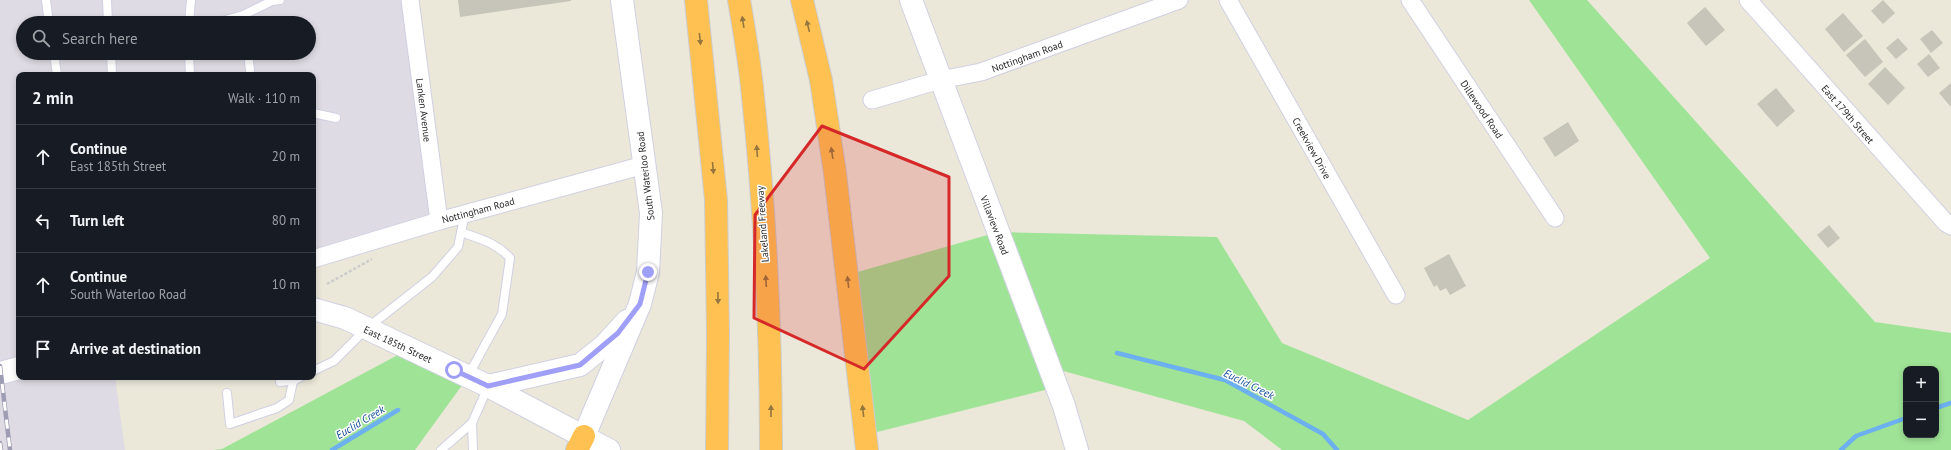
<!DOCTYPE html>
<meta charset="utf-8">
<style>
body{margin:0;font-family:"PT Sans",sans-serif;background:#20242c;color:#f1f3f6}
.controls{position:absolute;right:12px;bottom:12px;display:grid;overflow:hidden;border-radius:8px;box-shadow:0 2px 6px #0003}
.controls button{width:36px;height:36px;display:grid;place-items:center;padding:0;border:0;border-bottom:1px solid #363941;background:#171b24;color:#f1f3f6;font:20px sans-serif}
.stop{position:absolute;width:12px;height:12px;margin:-9px;border:3px solid #a09ff8;border-radius:50%;background:#fff}
.stop.end{background:#a09ff8;border-color:#fff;box-shadow:0 1px 4px #0008}
.list{margin:0;padding:0;list-style:none}
h2{display:flex;justify-content:space-between;align-items:center;height:52px;margin:0;padding:0 16px;font-size:17px}
h2 small{font-size:13px;font-weight:400;color:#9ea1a6}
.list li{display:grid;grid-template-columns:26px 1fr auto;gap:12px;align-items:center;box-sizing:border-box;height:64px;padding:0 16px;border-top:1px solid #363941}
.list b{display:block;font-size:15px;white-space:nowrap}
.list p{margin:0;font-size:13px;white-space:nowrap;color:#9ea1a6}
.list em{font-size:13px;font-style:normal;color:#9ea1a6}
.icon{flex:none;width:22px;height:22px;fill:none;stroke:currentColor;stroke-width:2;stroke-linecap:round;stroke-linejoin:round}
.map{position:relative;flex:none;width:1951px;height:450px;overflow:hidden}
.search{position:absolute;background:#171b24;box-shadow:0 2px 6px #0003;left:16px;top:16px;width:300px;height:44px;display:flex;align-items:center;gap:10px;box-sizing:border-box;padding:0 14px;border-radius:22px;color:#9ea1a6;font-size:15px}
.panel{position:absolute;background:#171b24;box-shadow:0 2px 6px #0003;left:16px;top:72px;width:300px;height:308px;border-radius:8px}
.map>svg:first-child{display:block}
.industrial{fill:#dfdbe4;fill-rule:evenodd}
.green{fill:#9fe396;fill-rule:evenodd}
.lines{fill:none;stroke-linecap:round;stroke-linejoin:round}
.stream{stroke:#6cb0ef;stroke-width:4.5}
.building{fill:#c7c4ba}
.lane-casing{stroke:#d0d0e2;stroke-width:10}
.street-casing{stroke:#d0d0e2;stroke-width:19}
.secondary-casing{stroke:#d0d0e2;stroke-width:24}
.highway-casing{stroke:#ccc;stroke-width:24}
.path{stroke:#ccc;stroke-width:2.5;stroke-dasharray:3 2;stroke-linecap:butt}
.lane{stroke:#fff;stroke-width:8}
.street{stroke:#fff;stroke-width:17}
.secondary{stroke:#fff;stroke-width:22}
.highway{stroke:#ffc252;stroke-width:22}
.rail-casing{stroke:#9f9db3;stroke-width:4.5}
.rail{stroke:#fff;stroke-width:3;stroke-dasharray:9;stroke-linecap:butt}
.oneway{fill:#94763e}
.route{stroke:#a09ff8;stroke-width:5}
.marked{fill:#d62828;fill-opacity:0.2;stroke:#d62828;stroke-width:3;stroke-linejoin:round}
.labels{text-anchor:middle;stroke-width:3;stroke-linejoin:round;paint-order:stroke}
.street-label{font-size:10px;fill:#292929;stroke:#fff}
.water-label{font-size:11px;font-style:italic;fill:#0c4a99;stroke:#fff}
</style>
<div class="map">
<svg width="1951" height="450" viewBox="0 0 1951 450">
<rect width="100%" height="100%" fill="#ebe8da"/>
<path class="industrial" d="M 0,0 L 410,0 L 439,221 L 313,259 L 313,75 L 19,75 L 19,377 L 115,377 L 125,450 L 0,450 ZM 23,23 L 309,23 L 309,53 L 23,53 Z"/>
<g class="green">
<path d="M 1529,0 L 1587,0 L 1875,322 L 1951,333 L 1951,450 L 1282,450 L 1244,421 L 1049,367 L 1057,387 L 865,435 L 847,275 L 998,232 L 1217,237 L 1282,343 L 1468,420 L 1710,258 ZM 1906,369 L 1936,369 L 1936,435 L 1906,435 Z"/>
<polygon points="409,349 468,377 415,450 213,450 222,449"/>
</g>
<g class="lines">
<g class="stream">
<polyline points="1117,353 1225,380 1323,434 1337,450"/>
<polyline points="1936,408 1951,403"/>
<polyline points="332,450 398,410"/>
<polyline points="1841,450 1856,436 1906,418"/>
</g>
</g>
<g class="building">
<polygon points="458,0 571,0 571,1 460,17"/>
<polygon points="1883,0 1895,13 1883,24 1871,11"/>
<polygon points="1705,7 1725,30 1706,46 1687,23"/>
<polygon points="1843,13 1863,36 1844,52 1825,29"/>
<polygon points="1932,30 1943,43 1931,53 1920,39"/>
<polygon points="1898,38 1908,49 1896,59 1886,48"/>
<polygon points="1865,39 1883,62 1865,77 1846,55"/>
<polygon points="1929,54 1940,68 1928,77 1917,64"/>
<polygon points="1885,67 1905,88 1888,105 1868,84"/>
<polygon points="1951,83 1951,105 1950,106 1939,93"/>
<polygon points="1776,88 1795,111 1777,127 1757,104"/>
<polygon points="1568,122 1579,141 1555,157 1543,138"/>
<polygon points="1829,225 1840,238 1828,248 1817,235"/>
<polygon points="1449,254 1466,286 1450,295 1446,288 1440,291 1437,285 1434,287 1424,268"/>
</g>
<g class="lines">
<defs>
<g id="lane">
<polyline points="46,0 49,23"/>
<polyline points="107,0 108,23"/>
<polyline points="189,23 191,0"/>
<polyline points="215,23 243,15 272,1 280,0"/>
<polyline points="54,53 57,75"/>
<polyline points="111,53 112,75"/>
<polyline points="189,53 190,75"/>
<polyline points="248,53 250,70"/>
<polyline points="313,113 336,118"/>
<path d="M 461,232 C 480,239 497,243 510,258 L 502,314 L 468,376"/>
<polyline points="313,371 334,361 366,329 432,277 458,247 465,213"/>
<polyline points="280,382 295,380 301,377"/>
<polyline points="227,393 230,424 277,408 289,400 294,377"/>
<polyline points="472,423 473,450"/>
<polyline points="441,450 472,423 488,387"/>
</g>
<g id="street">
<polyline points="410,0 439,221"/>
<polyline points="1228,0 1396,295"/>
<polyline points="1410,0 1555,218"/>
<polyline points="1748,0 1946,223 1951,226"/>
<polyline points="872,100 940,80 981,72 1179,0"/>
<polyline points="313,259 439,221 644,165"/>
</g>
<g id="secondary">
<polyline points="911,0 1064,406 1077,450"/>
<polyline points="313,309 345,318 488,386 609,450"/>
<polyline points="0,373 19,368"/>
<polyline points="488,386 580,365 605,345 627,321"/>
<polyline points="584,436 640,304 648,272 651,213 622,0"/>
</g>
<g id="highway">
<polyline points="696,0 716,200 718,334 717,450"/>
<path d="M 739,0 C 744,29 749,58 752,87 C 765,207 771,329 771,450"/>
<polyline points="802,0 821,80 835,173 867,450"/>
<polyline points="577,450 584,436"/>
</g>
</defs>
<use href="#lane" class="lane-casing"/>
<use href="#street" class="street-casing"/>
<use href="#secondary" class="secondary-casing"/>
<use href="#highway" class="highway-casing"/>
<polyline class="path" points="327,284 372,259"/>
<use href="#lane" class="lane"/>
<use href="#street" class="street"/>
<use href="#secondary" class="secondary"/>
<use href="#highway" class="highway"/>
<defs>
<g id="rail">
<polyline points="0,366 10,450"/>
<polyline points="0,443 1,450"/>
</g>
</defs>
<use href="#rail" class="rail-casing"/>
<use href="#rail" class="rail"/>
</g>
<defs><path id="oneway-solid" d="M-6-.8H1V-3.2L6.5 0L1 3.2V.8H-6Z"/></defs>
<g class="oneway">
<use href="#oneway-solid" transform="translate(743 22) rotate(-99)"/>
<use href="#oneway-solid" transform="translate(808 26) rotate(-104)"/>
<use href="#oneway-solid" transform="translate(700 39) rotate(84)"/>
<use href="#oneway-solid" transform="translate(757 151) rotate(-94)"/>
<use href="#oneway-solid" transform="translate(832 153) rotate(-99)"/>
<use href="#oneway-solid" transform="translate(713 168) rotate(85)"/>
<use href="#oneway-solid" transform="translate(766 281) rotate(-93)"/>
<use href="#oneway-solid" transform="translate(848 282) rotate(-97)"/>
<use href="#oneway-solid" transform="translate(718 298) rotate(89)"/>
<use href="#oneway-solid" transform="translate(771 411) rotate(-90)"/>
<use href="#oneway-solid" transform="translate(863 411) rotate(-97)"/>
</g>
<g class="lines">
<polyline class="route" points="454,370 488,386 580,365 618,333 640,304 648,272"/>
</g>
<path class="marked" d="M 822,126 L 949,177 L 949,276 L 864,369 L 754,318 L 755,215 Z"/>
<g class="labels">
<g class="street-label">
<text transform="translate(1027 56) rotate(-20)" y="4">Nottingham Road</text>
<text transform="translate(1482 109) rotate(56)" y="4">Dillewood Road</text>
<text transform="translate(424 110) rotate(83)" y="4">Lanken Avenue</text>
<text transform="translate(1848 114) rotate(49)" y="4">East 179th Street</text>
<text transform="translate(1312 148) rotate(61)" y="4">Creekview Drive</text>
<text transform="translate(645 176) rotate(-97)" y="4">South Waterloo Road</text>
<text transform="translate(478 210) rotate(-15)" y="4">Nottingham Road</text>
<text transform="translate(762 224) rotate(-94)" y="4">Lakeland Freeway</text>
<text transform="translate(995 225) rotate(69)" y="4">Villaview Road</text>
<text transform="translate(398 344) rotate(25)" y="4">East 185th Street</text>
</g>
<g class="water-label">
<text transform="translate(1249 384) rotate(26)" y="4">Euclid Creek</text>
<text transform="translate(360 422) rotate(-31)" y="4">Euclid Creek</text>
</g>
</g>
</svg>
<div class="controls">
<button>+</button>
<button>−</button>
</div>
<div class="stop" style="left:454px;top:370px"></div>
<div class="stop end" style="left:648px;top:272px"></div>
<div class="search"><svg class="icon" aria-label="search" viewBox="0 0 24 24"><circle cx="10" cy="10" r="6"/><path d="M15 15l6 6"/></svg>Search here</div>
<section class="panel">
<h2>2 min<small>Walk · 110 m</small></h2>
<ul class="list">
<li><svg class="icon" aria-label="ahead" viewBox="0 0 24 24"><path d="M12 20V5M6 11l6-6 6 6"/></svg><div><b>Continue</b><p>East 185th Street</p></div><em>20 m</em></li>
<li><svg class="icon" aria-label="left" viewBox="0 0 24 24"><path d="M17 20v-9H6M10 6l-5 5 5 5"/></svg><div><b>Turn left</b></div><em>80 m</em></li>
<li><svg class="icon" aria-label="ahead" viewBox="0 0 24 24"><path d="M12 20V5M6 11l6-6 6 6"/></svg><div><b>Continue</b><p>South Waterloo Road</p></div><em>10 m</em></li>
<li><svg class="icon" aria-label="arrive" viewBox="0 0 24 24"><path d="M6 21V4h12l-3 4 3 4H6"/></svg><div><b>Arrive at destination</b></div></li>
</ul>
</section>
</div>
